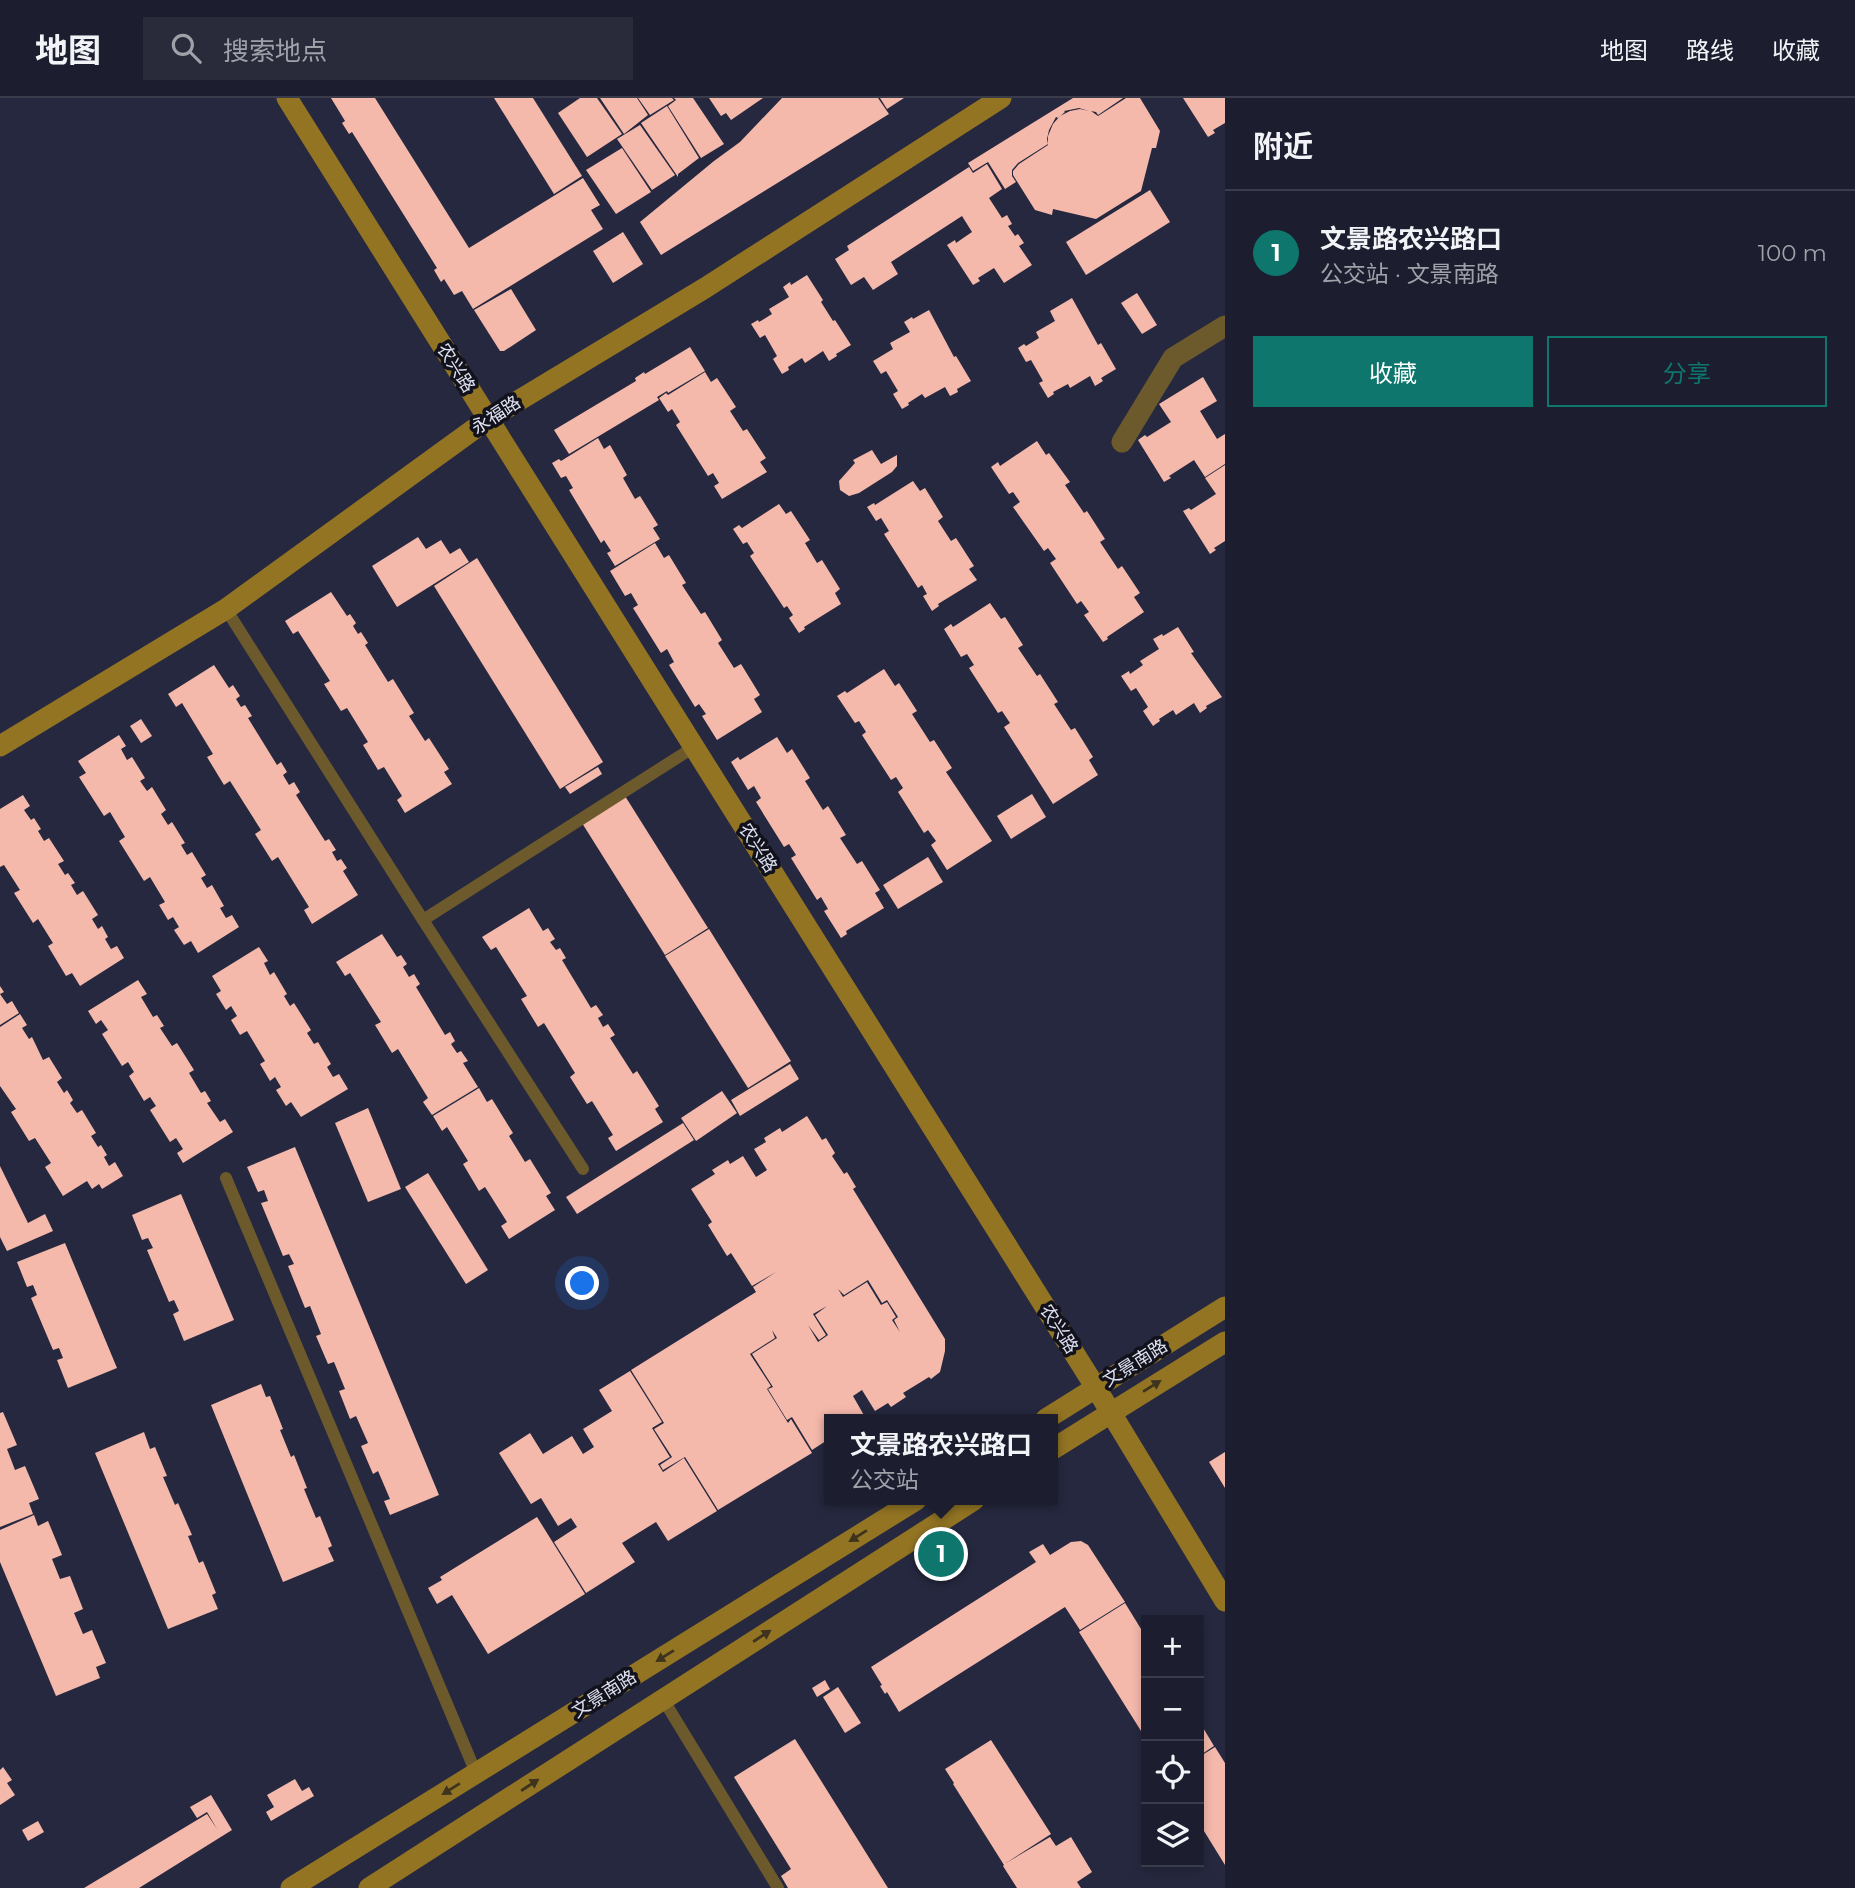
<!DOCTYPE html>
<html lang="zh">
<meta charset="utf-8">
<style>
body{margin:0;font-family:Montserrat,"Noto Sans SC",sans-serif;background:#292b3b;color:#f1f3f6}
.controls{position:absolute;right:21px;bottom:21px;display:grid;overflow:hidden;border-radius:0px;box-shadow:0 4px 10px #0003}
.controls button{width:63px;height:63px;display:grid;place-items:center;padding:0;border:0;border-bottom:2px solid #3a3c4b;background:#1c1e2f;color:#f1f3f6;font:35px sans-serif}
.you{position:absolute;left:583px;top:1186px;width:24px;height:24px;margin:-18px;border:5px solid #fff;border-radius:50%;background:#1a73e8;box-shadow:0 0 0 10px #1a73e833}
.badge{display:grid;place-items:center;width:46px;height:46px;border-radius:50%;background:#0f766e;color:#fff;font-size:23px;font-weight:700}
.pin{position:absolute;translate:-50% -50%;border:4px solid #fff;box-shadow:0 2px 7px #0006}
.popup{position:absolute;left:824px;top:1316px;width:234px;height:91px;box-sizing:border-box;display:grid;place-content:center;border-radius:0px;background:#1c1e2f;filter:drop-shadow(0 2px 5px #0005);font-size:23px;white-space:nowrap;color:#a0a2aa}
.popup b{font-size:26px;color:#f1f3f6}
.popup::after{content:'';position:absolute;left:50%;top:100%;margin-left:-14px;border:14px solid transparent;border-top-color:#1c1e2f}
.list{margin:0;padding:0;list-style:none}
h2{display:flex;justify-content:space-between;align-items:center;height:91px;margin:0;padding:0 28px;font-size:30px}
h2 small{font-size:23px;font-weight:400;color:#a0a2aa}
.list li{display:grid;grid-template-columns:46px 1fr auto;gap:21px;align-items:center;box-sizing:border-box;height:126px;padding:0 28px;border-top:2px solid #3a3c4b}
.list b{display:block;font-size:26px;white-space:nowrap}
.list p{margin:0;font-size:23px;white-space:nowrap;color:#a0a2aa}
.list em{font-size:23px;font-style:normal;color:#a0a2aa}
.actions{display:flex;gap:14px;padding:21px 28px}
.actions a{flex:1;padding:16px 0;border:2px solid #0f766e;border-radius:0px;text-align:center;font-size:24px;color:#0f766e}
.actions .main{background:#0f766e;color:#fff}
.icon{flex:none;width:38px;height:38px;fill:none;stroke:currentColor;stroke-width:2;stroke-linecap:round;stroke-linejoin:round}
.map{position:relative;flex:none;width:1225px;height:1790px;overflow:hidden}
header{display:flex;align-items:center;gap:42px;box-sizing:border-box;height:98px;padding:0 35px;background:#1c1e2f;border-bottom:2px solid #3a3c4b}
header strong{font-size:33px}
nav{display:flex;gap:38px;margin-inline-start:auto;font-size:24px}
.search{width:490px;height:63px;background:#292b3b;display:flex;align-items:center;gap:18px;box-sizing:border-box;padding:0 24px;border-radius:0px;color:#a0a2aa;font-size:26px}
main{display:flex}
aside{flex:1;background:#1c1e2f}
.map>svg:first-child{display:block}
.building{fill:#f5b9ab;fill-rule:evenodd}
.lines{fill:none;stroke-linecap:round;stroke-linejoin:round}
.lane{stroke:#6d5a2c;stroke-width:12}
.street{stroke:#6d5a2c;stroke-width:21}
.secondary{stroke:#927423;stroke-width:21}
.oneway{fill:#3e341e}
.labels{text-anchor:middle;stroke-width:7;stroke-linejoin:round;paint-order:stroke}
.street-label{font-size:18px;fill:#dfe1f0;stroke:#11121c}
</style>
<header>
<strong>地图</strong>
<div class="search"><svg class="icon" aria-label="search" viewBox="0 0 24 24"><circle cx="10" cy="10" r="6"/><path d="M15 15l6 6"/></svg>搜索地点</div>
<nav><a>地图</a><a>路线</a><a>收藏</a></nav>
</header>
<main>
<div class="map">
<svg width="1225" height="1790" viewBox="0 0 1225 1790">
<rect width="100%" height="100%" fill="#26283f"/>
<g class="building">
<polygon points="331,0 375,0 469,150 583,80 600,107 591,112 603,131 473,211 462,193 454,197 444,181 441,184 434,172 437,170 352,34 349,36 342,25 345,23"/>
<polygon points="494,0 533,0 582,78 554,96"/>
<polygon points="580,0 597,0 622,36 587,59 558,15"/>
<polygon points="600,0 637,0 648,17 624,36"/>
<polygon points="638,0 672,0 674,2 650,17"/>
<polygon points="674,0 693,0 724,46 701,60 668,8 676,2"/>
<polygon points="709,0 763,0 731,22 726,15 721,18"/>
<polygon points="782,0 878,0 889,16 661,157 640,124 714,63 740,44"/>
<polygon points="880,0 904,0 887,11"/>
<polygon points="1073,0 1123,0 1098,17 1096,14 1091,13 1098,18 1126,0 1140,0 1160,33 1156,50 1152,50 1141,93 1096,121 1053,111 1052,117 1035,112 1013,77 1013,73 1019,66 1048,47 1048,38 1053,26 1060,18 1070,13 1080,11 1089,13 1079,10 1064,13 1065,14 1058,20 1056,19 1049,32 1047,41 1048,46 1018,65 1012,72 1012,78 1016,84 1005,91 988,64 973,73 968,65"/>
<polygon points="1183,0 1225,0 1225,25 1213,32 1215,35 1208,39"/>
<polygon points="667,8 699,60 678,76 678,79 641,25"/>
<polygon points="640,27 675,77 652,92 617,41"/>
<polygon points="622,50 651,94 616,116 586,72"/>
<polygon points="987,66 1002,91 989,100 1002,120 1007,117 1012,126 1008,128 1015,138 1018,136 1024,145 1019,148 1032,167 1004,185 994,170 978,180 980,183 973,187 947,147 955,142 956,145 972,134 962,118 891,164 898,176 873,192 864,179 851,187 835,161 849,152 847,148 969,69 973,75"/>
<polygon points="1150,92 1170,124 1086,177 1066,144"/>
<polygon points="623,134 643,166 613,185 593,153"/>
<polygon points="807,177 823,202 821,204 833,223 835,222 851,247 836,256 837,258 829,263 823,253 805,265 802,260 788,269 789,272 782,276 773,261 777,258 765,237 760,240 751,226 758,222 759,224 772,216 769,211 789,199 783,189 790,184 791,187"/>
<polygon points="511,191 536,232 504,253 500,253 474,212"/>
<polygon points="1137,195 1157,227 1142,236 1121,205"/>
<polygon points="1072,200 1098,247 1101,245 1116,271 1101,280 1103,283 1095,288 1090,278 1070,290 1068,286 1053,294 1054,296 1048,300 1039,285 1043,283 1031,262 1026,264 1018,250 1024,246 1026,248 1039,240 1036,234 1055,223 1050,213"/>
<polygon points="929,212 954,259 956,258 971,283 957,291 958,294 950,298 945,289 925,300 922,296 908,305 909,307 902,311 893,296 898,293 886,273 881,276 873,263 893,251 890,245 910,234 904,224 912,219 913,221"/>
<polygon points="690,249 705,273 668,295 667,293 657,299 659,302 569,356 554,332 636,283 635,280 644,274 645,276"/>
<polygon points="705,274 711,284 717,280 736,309 730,313 743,333 747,331 766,360 760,364 767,374 722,401 714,388 719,385 713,375 708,378 676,327 680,324 672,311 668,314 659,300 666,295 668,297"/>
<polygon points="1203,279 1217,303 1200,313 1217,341 1225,336 1225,366 1205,379 1194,362 1169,378 1171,380 1164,384 1138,342 1145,337 1147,339 1171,324 1159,306"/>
<polygon points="598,340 604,351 610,347 627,377 623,380 635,401 640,398 658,427 653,430 660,441 615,468 607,455 611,453 604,442 601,445 569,392 573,390 566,378 561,380 552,365 559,361 561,363"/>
<polygon points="1037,343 1046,357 1049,355 1070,384 1065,387 1084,415 1087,413 1105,441 1100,444 1118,471 1122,468 1140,495 1134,499 1144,514 1107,539 1108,541 1103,544 1084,517 1089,514 1081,503 1077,506 1050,465 1056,461 1048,450 1044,453 1013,409 1020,404 1013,394 1009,396 991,369 998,364 1000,368"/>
<polygon points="872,352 881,366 897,357 897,368 892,374 859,395 849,398 840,392 839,383 855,365 853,362"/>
<polygon points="1225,367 1225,443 1214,450 1216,452 1210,456 1183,413 1189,410 1191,412 1216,396 1205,380"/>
<polygon points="913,383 920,393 925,390 943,419 938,423 951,443 956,440 974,468 969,471 977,482 938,506 939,508 932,513 923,498 927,496 922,487 918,490 884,436 889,433 881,420 876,423 867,409 874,405 875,407"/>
<polygon points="779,406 786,416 791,413 810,442 805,445 817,465 822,462 840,491 835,495 841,506 804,529 805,531 799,535 789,520 793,517 787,508 784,510 750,458 754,455 747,444 743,446 733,431 739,427 742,430"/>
<polygon points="418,439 426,451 441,442 450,456 460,450 469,464 397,509 372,468"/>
<polygon points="655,445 664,460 669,457 686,485 682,487 701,516 705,514 722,542 718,545 734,570 741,566 760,597 754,601 762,614 717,642 702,618 706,616 699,606 695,609 669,567 674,564 667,551 661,555 633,510 638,507 631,495 625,498 610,473"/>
<polygon points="477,460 603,664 560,691 434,488"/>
<polygon points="331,494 347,518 350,516 356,525 353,528 358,536 361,534 368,545 365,547 388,584 393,581 414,615 409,618 425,643 429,640 449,671 444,674 452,686 405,715 397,702 402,698 384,669 378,672 363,647 368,644 347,610 341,613 324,586 330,583 298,533 293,536 285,523"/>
<polygon points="990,505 1001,521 1005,519 1023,547 1018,550 1037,578 1040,576 1058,604 1054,606 1071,632 1075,630 1093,659 1089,662 1098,677 1053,706 1004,629 1010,625 1002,613 998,615 969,570 974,567 967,556 961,559 944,531 951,526 953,529"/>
<polygon points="1178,529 1194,554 1191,555 1222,599 1206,608 1207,610 1200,615 1194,605 1176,617 1173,612 1159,621 1160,623 1153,628 1143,613 1148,609 1136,590 1131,593 1121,578 1129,573 1130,576 1143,567 1140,563 1159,551 1153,541 1162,536 1163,538"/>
<polygon points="214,567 229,590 233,587 240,598 236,601 241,609 245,607 252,618 248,620 277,667 281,664 287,674 283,677 289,687 294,684 300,694 296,697 325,743 329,741 336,752 332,754 337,763 341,761 347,770 343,773 358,797 312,826 304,812 309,809 278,759 272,763 255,736 261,732 230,683 224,687 207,659 213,656 182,605 176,609 168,596"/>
<polygon points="884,571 895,588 899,585 917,613 912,616 930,644 934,642 952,670 946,674 992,743 947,772 931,747 936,743 928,732 924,735 898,694 903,690 896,679 891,682 862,637 866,634 859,623 855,625 837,598 845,593 847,595"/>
<polygon points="141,621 152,638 141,645 130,628"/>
<polygon points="119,637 126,648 121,651 127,662 132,659 145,680 140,683 147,693 152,689 166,712 161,716 168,727 172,724 185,745 181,747 187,757 192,754 206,777 201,780 207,790 212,787 224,808 220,810 226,820 232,817 239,829 198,855 191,843 184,847 174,832 179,829 173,819 168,822 159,807 165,804 150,779 144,783 119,743 125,739 110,714 104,718 79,679 86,675 78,663"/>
<polygon points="777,639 787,655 792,651 810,680 805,683 823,712 828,708 846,737 840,740 857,766 862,763 880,792 875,795 884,810 846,833 847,836 841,840 824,813 828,811 821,799 817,802 791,760 796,757 789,746 784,749 756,704 761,700 754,688 748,692 731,664 738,659 740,662"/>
<polygon points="598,669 602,676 570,696 565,689"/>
<polygon points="1032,696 1046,719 1011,741 997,718"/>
<polygon points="23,697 30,708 24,712 31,722 34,720 41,731 38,733 44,743 49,740 64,763 58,766 65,777 68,775 75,785 71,787 77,797 83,793 98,817 92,821 98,831 102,828 108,839 105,841 111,851 117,848 124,860 80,888 72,875 66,878 48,848 53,845 38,821 33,825 14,795 20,792 4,767 0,769 0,711"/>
<polygon points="625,698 708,830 665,857 582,725"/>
<polygon points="928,759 943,784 898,811 883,787"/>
<polygon points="529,810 543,833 548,830 555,841 550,844 556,852 560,850 566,860 562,862 591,910 596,907 603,917 598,920 603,929 608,926 615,937 610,940 633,976 637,973 659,1008 655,1011 663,1024 616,1053 608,1040 613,1037 592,1003 587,1006 570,979 575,975 544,925 538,929 521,901 527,898 496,849 491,852 482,839"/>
<polygon points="709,831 791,963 748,990 665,858"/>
<polygon points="382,836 397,859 401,857 407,866 403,869 409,879 414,876 420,886 416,889 445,937 450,934 455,943 451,946 457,955 461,953 468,963 463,965 478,989 432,1017 423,1004 428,1000 398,951 392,955 375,927 381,924 350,875 345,878 336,864"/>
<polygon points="259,849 268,863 264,865 270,877 274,874 287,896 284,898 290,908 294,905 311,932 307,935 314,946 318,944 331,966 327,969 333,979 339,976 348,991 301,1019 291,1004 286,1008 276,992 281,989 275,979 270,983 260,966 265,963 247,933 240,937 231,922 237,918 231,908 226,912 216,896 221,893 212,878"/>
<polygon points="138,882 147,896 141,899 153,919 157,917 164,928 160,930 172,948 177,945 194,972 189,975 201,995 205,993 211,1003 207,1005 220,1024 225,1021 233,1034 183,1065 177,1055 183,1051 176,1040 170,1044 150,1012 156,1008 150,999 144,1003 129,978 134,974 128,964 122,968 102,936 108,932 101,922 96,926 88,913"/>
<polygon points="0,888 4,894 0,896 7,906 12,903 19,915 0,927"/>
<polygon points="20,916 27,927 22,930 29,941 32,939 43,962 49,959 62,980 57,984 64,995 67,992 73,1002 70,1005 77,1015 82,1012 96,1035 91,1038 98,1049 101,1047 107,1057 104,1059 109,1068 115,1064 123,1078 102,1091 99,1086 92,1091 87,1083 63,1098 45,1069 51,1065 35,1040 29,1043 11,1014 16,1011 0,988 0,929"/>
<polygon points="790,966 799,981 740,1018 731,1002"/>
<polygon points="479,990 487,1004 492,1001 513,1035 509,1038 525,1064 530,1061 551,1095 546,1098 555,1112 509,1141 501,1128 507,1124 485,1089 479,1093 463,1066 468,1063 447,1029 442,1033 433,1018"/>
<polygon points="722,993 737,1015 696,1043 681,1020"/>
<polygon points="368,1010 401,1091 368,1104 335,1025"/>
<path d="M 807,1018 L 822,1042 L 826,1040 L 835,1055 L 832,1058 L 844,1076 L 847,1074 L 856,1089 L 853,1091 L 945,1241 L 945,1253 L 940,1274 L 931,1281 L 929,1279 L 903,1295 L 906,1299 L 891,1309 L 888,1305 L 875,1313 L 862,1292 L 853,1298 L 865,1319 L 861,1321 L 829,1321 L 829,1341 L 812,1352 L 792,1319 L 787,1322 L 768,1291 L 773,1289 L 752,1256 L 777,1240 L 772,1232 L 775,1240 L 750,1256 L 771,1288 L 767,1291 L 777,1307 L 788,1325 L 791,1321 L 812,1355 L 718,1412 L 685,1359 L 663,1372 L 660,1367 L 672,1359 L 654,1331 L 664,1325 L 631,1272 L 756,1194 L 753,1189 L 776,1174 L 752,1188 L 731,1155 L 727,1158 L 708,1127 L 712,1124 L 691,1091 L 715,1076 L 712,1072 L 728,1062 L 730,1066 L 743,1058 L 756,1079 L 767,1072 L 754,1051 L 766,1044 L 764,1040 L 780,1030 L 782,1034 ZM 868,1182 L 882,1205 L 887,1202 L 898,1219 L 894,1222 L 900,1234 L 892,1222 L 896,1219 L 887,1204 L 881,1207 L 867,1184 L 843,1199 L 838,1191 L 844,1197 ZM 827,1208 L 815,1217 L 828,1237 L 818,1244 L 808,1227 L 819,1242 L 826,1237 L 813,1216 Z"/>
<polygon points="683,1025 694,1042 577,1116 566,1099"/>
<polygon points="295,1049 439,1397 390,1417 384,1403 390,1401 378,1373 373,1376 361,1348 368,1345 356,1318 350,1321 339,1293 345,1291 334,1264 328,1266 316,1238 321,1236 310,1208 305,1210 288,1168 294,1166 289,1156 283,1158 261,1105 268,1103 264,1092 258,1094 247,1069"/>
<polygon points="0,1068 28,1125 45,1116 53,1133 7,1153 0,1139"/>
<polygon points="428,1075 488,1172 466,1186 405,1089"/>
<polygon points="181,1096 234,1222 184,1243 173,1216 179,1213 174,1202 169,1204 147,1152 153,1150 148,1140 142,1142 132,1117"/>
<polygon points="65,1145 117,1270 68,1290 57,1262 63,1260 59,1250 53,1252 31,1200 37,1197 33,1187 27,1189 17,1164"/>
<polygon points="630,1273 662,1324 652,1330 670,1359 658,1366 663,1374 684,1360 717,1413 668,1443 656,1424 622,1445 635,1464 586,1495 554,1444 577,1429 571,1420 558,1428 541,1400 531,1406 499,1355 530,1335 543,1356 572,1338 583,1356 594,1349 583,1331 612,1313 599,1292"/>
<polygon points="261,1286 266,1299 270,1298 283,1331 280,1332 291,1359 294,1357 307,1390 304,1391 316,1420 320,1418 332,1448 328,1450 334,1463 283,1484 211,1307"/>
<polygon points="3,1314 17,1347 7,1351 15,1372 25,1368 39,1401 29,1405 33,1416 0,1429 0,1315"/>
<polygon points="144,1334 150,1351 155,1349 167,1378 163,1379 175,1407 178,1405 192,1437 188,1438 199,1465 203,1463 216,1495 212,1497 218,1511 168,1531 95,1355"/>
<polygon points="1225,1354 1225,1390 1209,1364"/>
<polygon points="34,1417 38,1428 48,1423 62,1457 52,1461 60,1481 70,1478 83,1511 74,1515 83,1536 92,1532 106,1565 96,1569 100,1580 56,1598 0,1464 0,1432"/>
<polygon points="537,1419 585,1496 488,1556 452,1497 437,1506 428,1490 442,1482 440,1479"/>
<polygon points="1081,1443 1088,1447 1125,1504 1080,1532 1065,1509 899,1614 887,1594 885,1596 880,1588 882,1587 871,1569 1036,1464 1029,1454 1043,1446 1050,1457 1071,1444"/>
<polygon points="1125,1505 1146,1539 1146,1641 1079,1534"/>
<polygon points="825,1582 830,1591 817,1599 812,1590"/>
<polygon points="838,1589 861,1625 845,1635 823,1599"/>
<polygon points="1199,1623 1214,1648 1199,1658"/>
<polygon points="795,1641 888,1790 788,1790 781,1778 791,1771 734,1679"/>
<polygon points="991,1642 1051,1736 1006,1765 1050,1739 1056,1748 1071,1739 1092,1774 1077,1784 1081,1790 1017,1790 1003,1768 1004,1767 953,1686 954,1685 945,1671"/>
<polygon points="1215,1649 1225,1665 1225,1767 1199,1725 1199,1659"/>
<polygon points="3,1669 12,1682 7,1685 15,1697 0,1707 0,1672"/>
<polygon points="295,1681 302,1693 309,1689 314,1698 271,1723 266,1714 274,1709 267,1697"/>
<polygon points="211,1697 232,1732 139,1790 84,1790 207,1716 217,1731 207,1714 197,1720 190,1709"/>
<polygon points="38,1723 44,1734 28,1743 22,1732"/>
</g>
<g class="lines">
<g class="lane">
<polyline points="226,511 423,822 694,649"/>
<polyline points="423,822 583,1071"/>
<polyline points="226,1080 476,1675"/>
<polyline points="663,1601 778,1790"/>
</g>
<polyline class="street" points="1122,344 1173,260 1225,228"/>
<g class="secondary">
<polyline points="287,0 1096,1290 1225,1503"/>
<polyline points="0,648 226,511 488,321 705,190 1001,0"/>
<polyline points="1046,1321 1225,1209"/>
<polyline points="1053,1351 1225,1244"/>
<polyline points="291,1790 916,1402"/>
<polyline points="369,1790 974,1402"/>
</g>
</g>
<defs><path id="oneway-solid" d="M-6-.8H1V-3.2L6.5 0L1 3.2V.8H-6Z" transform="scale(1.75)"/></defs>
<g class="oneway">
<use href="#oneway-solid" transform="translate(1152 1288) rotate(-32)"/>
<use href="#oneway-solid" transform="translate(858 1438) rotate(148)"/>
<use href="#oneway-solid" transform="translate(762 1538) rotate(-33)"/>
<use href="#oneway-solid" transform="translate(665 1558) rotate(148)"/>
<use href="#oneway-solid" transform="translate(530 1687) rotate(-33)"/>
<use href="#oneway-solid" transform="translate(451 1691) rotate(148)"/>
</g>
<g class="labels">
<g class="street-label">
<text transform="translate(456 270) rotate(58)" y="6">农兴路</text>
<text transform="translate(496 317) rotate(-33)" y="6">永福路</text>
<text transform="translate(758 750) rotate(58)" y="6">农兴路</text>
<text transform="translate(1059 1231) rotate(58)" y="6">农兴路</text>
<text transform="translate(1135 1265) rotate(-32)" y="6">文景南路</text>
<text transform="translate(604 1596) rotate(-32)" y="6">文景南路</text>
</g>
</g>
</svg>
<div class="controls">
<button>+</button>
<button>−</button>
<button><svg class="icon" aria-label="locate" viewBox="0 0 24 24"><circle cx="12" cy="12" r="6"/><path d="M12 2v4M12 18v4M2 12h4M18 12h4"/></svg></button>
<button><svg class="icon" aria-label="layers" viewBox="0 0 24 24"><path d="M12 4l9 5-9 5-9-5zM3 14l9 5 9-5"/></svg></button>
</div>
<div class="you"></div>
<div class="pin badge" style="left:941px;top:1456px">1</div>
<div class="popup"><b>文景路农兴路口</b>公交站</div>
</div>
<aside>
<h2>附近<small></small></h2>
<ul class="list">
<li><span class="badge">1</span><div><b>文景路农兴路口</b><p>公交站 · 文景南路</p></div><em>100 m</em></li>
</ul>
<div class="actions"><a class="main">收藏</a><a>分享</a></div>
</aside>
</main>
